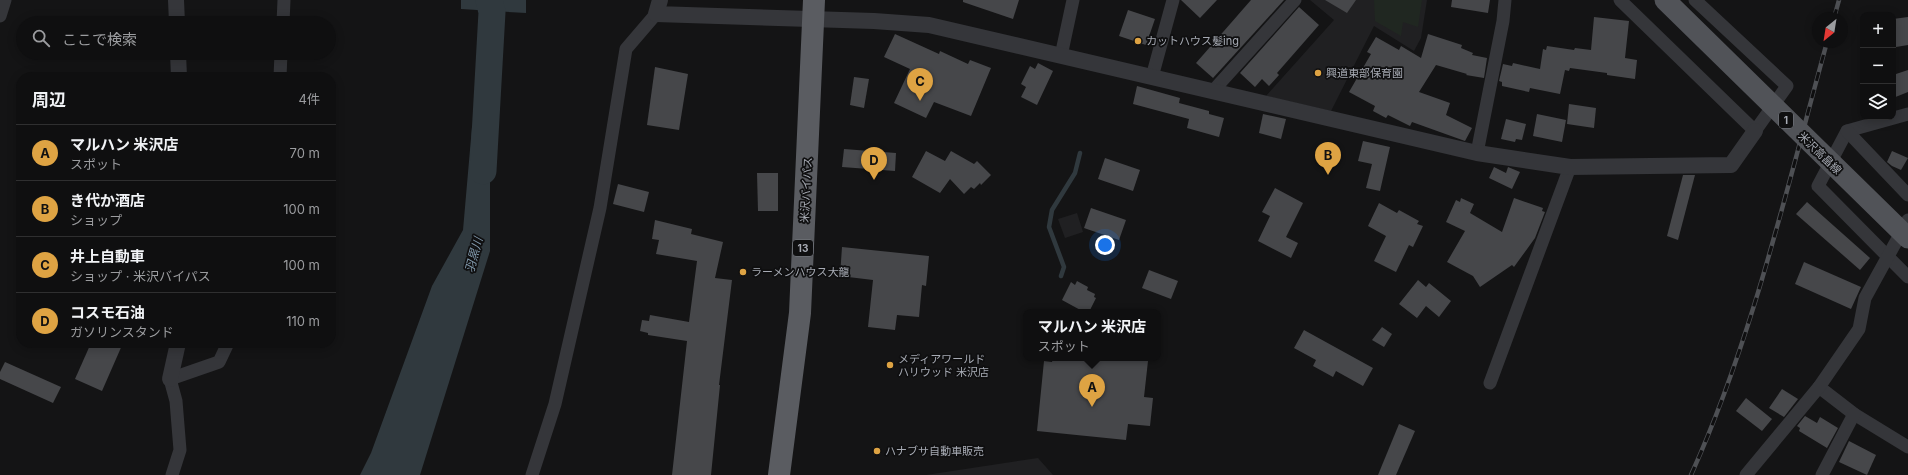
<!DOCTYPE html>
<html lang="ja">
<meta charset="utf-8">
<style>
body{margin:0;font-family:Inter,"Noto Sans JP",sans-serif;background:#181819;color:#f1f3f6}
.controls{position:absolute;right:12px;top:12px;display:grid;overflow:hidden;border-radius:8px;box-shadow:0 2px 10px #0003}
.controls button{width:36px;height:36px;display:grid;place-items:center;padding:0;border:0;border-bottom:1px solid #2f2f30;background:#0f0f10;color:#f1f3f6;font:20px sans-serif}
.compass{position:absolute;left:1812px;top:12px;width:36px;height:36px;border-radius:50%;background:#0f0f10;box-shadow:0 2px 10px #0003;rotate:210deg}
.you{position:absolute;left:1105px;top:245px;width:14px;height:14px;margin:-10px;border:3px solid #fff;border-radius:50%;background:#1a73e8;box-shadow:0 0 0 6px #1a73e833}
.badge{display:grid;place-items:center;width:26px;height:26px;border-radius:50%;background:#dea343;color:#111;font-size:13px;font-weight:700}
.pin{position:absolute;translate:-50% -33px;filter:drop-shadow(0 1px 2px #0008)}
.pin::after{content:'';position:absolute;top:21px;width:14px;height:12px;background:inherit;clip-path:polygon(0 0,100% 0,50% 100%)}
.popup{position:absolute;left:1023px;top:309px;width:138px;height:52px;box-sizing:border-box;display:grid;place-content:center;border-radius:8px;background:#0f0f10;filter:drop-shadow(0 1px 3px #0005);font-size:13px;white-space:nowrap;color:#9b9c9f}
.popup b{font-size:15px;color:#f1f3f6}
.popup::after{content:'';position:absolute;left:50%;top:100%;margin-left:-8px;border:8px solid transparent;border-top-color:#0f0f10}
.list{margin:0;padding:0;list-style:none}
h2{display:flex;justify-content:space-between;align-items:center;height:52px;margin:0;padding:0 16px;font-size:17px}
h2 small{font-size:13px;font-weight:400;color:#9b9c9f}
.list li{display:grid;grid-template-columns:26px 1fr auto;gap:12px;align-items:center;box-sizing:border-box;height:56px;padding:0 16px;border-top:1px solid #2f2f30}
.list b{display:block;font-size:15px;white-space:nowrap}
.list p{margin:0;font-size:13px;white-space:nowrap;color:#9b9c9f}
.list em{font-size:13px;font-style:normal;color:#9b9c9f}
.icon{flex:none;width:22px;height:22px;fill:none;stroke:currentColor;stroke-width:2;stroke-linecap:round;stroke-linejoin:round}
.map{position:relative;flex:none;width:1908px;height:475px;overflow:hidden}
.search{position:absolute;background:#0f0f10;box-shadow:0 2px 10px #0003;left:16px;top:16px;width:320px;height:44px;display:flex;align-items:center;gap:10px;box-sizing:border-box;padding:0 14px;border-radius:22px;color:#9b9c9f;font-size:15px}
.panel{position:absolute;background:#0f0f10;box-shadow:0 2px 10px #0003;left:16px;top:72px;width:320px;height:276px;border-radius:16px}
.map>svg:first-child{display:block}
.built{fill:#202022}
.green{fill:#202721}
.water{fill:#30393e}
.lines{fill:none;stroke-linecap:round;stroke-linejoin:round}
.stream{stroke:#30393e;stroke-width:4.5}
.river{stroke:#30393e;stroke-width:27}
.building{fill:#46474a}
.minor{stroke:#35363a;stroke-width:13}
.tertiary{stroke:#35363a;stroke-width:16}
.trunk{stroke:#5a5c61;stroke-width:22}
.rail-casing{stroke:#4e5054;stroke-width:4.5}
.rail{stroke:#0f0f10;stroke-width:3;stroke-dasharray:9;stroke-linecap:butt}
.primary-bridge{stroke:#515358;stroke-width:21}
.poi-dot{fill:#dea343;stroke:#0f0f10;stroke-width:1.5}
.labels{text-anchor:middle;stroke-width:3.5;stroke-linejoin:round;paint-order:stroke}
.shield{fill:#0f0f10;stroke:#797c83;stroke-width:1}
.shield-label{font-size:10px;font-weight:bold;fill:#a7abb4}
.poi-label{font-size:11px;fill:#a7abb4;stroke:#0f0f10;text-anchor:start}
.street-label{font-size:11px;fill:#a7abb4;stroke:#0f0f10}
.water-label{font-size:12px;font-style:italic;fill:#8199ac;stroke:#0f0f10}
</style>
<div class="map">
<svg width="1908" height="475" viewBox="0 0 1908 475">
<rect width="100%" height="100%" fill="#141415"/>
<g class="built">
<polygon points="1310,0 1427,0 1421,38 1414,51 1374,26 1331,111 1266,96 1334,20"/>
<polygon points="1077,213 1083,232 1065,238 1058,219"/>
<polygon points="1038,458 1053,475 926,475"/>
</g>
<polygon class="green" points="1374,0 1422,0 1418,27 1403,22 1401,36 1375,21"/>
<g class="water">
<polygon points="461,0 526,0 526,13 461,9"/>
<polygon points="472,127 490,137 490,251 420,475 360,475 371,453 432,286 463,230"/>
</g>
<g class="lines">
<polyline class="stream" points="1061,276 1064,267 1049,227 1052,210 1075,173 1080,153"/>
<polyline class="river" points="483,171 492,12 489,0"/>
</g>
<g class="building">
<polygon points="963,0 1019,0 1013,19 963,2"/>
<polygon points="1181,0 1217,0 1200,18"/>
<polygon points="1251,0 1284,0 1213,78 1196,63"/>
<polygon points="1325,0 1356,0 1347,13"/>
<polygon points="1452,0 1490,0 1488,13 1451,7"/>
<polygon points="1299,7 1319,25 1277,73 1279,75 1269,86 1262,79 1255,87 1240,73"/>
<polygon points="1128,10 1155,19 1146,45 1119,36"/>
<polygon points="1594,17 1629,21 1625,58 1637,60 1635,79 1607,75 1607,73 1570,68 1569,71 1565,70 1560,94 1530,88 1529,92 1502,86 1502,82 1499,81 1503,64 1512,66 1513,63 1540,69 1543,49 1546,50 1547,46 1574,50 1575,48 1591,50"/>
<polygon points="1908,17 1908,45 1896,47 1893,19"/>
<polygon points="895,34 939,54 940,51 968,64 970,60 991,68 971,116 934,102 926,118 894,103 910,69 884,57"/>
<polygon points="1428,34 1462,45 1461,48 1473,53 1472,55 1487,58 1484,78 1466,75 1467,74 1436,65 1419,92 1450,103 1446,115 1472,128 1465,141 1412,122 1410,126 1388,115 1386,118 1373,111 1375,106 1349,92 1371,54 1367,52 1376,37 1399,50 1401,46 1421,58"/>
<polygon points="1038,63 1053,71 1037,105 1021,97 1026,87 1021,84 1030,66 1035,69"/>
<polygon points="655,67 688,74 679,130 647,125"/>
<polygon points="1908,70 1908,92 1893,98 1893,75"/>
<polygon points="854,77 869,79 864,108 850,105"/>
<polygon points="1137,86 1180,98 1179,103 1209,111 1209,114 1224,118 1219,137 1187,128 1189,119 1133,104"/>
<polygon points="1569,104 1596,108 1594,128 1567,124"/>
<polygon points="1263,114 1286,119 1281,139 1259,133"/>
<polygon points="1537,114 1566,120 1562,142 1533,136"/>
<polygon points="1506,119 1526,124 1522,140 1516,139 1515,142 1501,139"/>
<polygon points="1363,141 1390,147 1380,191 1366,188 1372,164 1358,161"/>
<polygon points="844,149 896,153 895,171 842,167"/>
<polygon points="926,151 945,161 951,151 974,164 977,161 991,175 981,185 980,183 974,189 971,187 964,194 950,179 940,193 912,177"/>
<polygon points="1892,151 1908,158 1901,170 1892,166 1887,162"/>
<polygon points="1105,158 1140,170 1133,191 1098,179"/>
<polygon points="1494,167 1506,173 1508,167 1520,172 1512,189 1489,178"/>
<polygon points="757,173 778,173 778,211 758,211"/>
<polygon points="1683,175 1695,175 1678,240 1667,236"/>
<polygon points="618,184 649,192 644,212 613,204"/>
<polygon points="1275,188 1303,203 1286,237 1298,243 1291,258 1258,241 1270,216 1262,212"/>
<polygon points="1461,198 1474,204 1470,213 1502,232 1514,198 1543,208 1542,211 1545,212 1535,238 1514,267 1512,265 1480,287 1473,276 1447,262 1465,231 1446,222 1456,200 1460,202"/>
<polygon points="1807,202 1870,258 1860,270 1796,214"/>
<polygon points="1379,203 1397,213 1399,210 1419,221 1417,224 1423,226 1413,247 1409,245 1396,272 1374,261 1386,236 1368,226"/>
<polygon points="1091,208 1126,220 1119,240 1084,228"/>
<polygon points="655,220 692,229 691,234 723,242 715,278 732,280 719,385 720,385 711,475 672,475 687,341 648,335 648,333 640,331 642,320 649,321 650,315 689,322 697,261 656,254 659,240 652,239"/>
<polygon points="842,247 929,256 926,286 922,285 919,317 897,315 895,330 868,327 873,280 840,276"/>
<polygon points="1804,262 1861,287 1851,309 1795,284"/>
<polygon points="1149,270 1178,281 1171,299 1142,288"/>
<polygon points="1418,280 1426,287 1429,283 1451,301 1439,317 1426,306 1417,318 1399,304"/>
<polygon points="1077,281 1088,287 1087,290 1095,294 1094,297 1096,298 1089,312 1084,312 1062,300 1071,282 1075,285"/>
<polygon points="1382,327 1392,334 1384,347 1372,340"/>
<polygon points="1304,330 1373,368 1363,386 1336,371 1333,377 1313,366 1316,360 1294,348"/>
<polygon points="91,343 123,343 102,391 75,379"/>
<polygon points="1053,358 1123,358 1148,361 1144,397 1153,398 1150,426 1128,424 1126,440 1037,431 1044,361 1052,362"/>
<polygon points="5,362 61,387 53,403 0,379 0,372"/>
<polygon points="1782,389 1798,399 1784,417 1769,408"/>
<polygon points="1746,398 1772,419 1762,431 1736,411"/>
<polygon points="1805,416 1817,423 1820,417 1838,428 1827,448 1799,431 1800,428 1797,426"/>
<polygon points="1399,424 1415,431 1396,475 1378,475"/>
<polygon points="1849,441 1876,455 1867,475 1839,462"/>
</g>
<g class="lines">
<g class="minor">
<polyline points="1620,0 1755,131 1787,86 1695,0"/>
<polyline points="0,16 5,0"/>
<polyline points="283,23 284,0"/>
<polyline points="1061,56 1073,0"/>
<polyline points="280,77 281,53"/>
<polyline points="1152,77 1173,0"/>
<polyline points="1212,92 1295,0"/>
<polyline points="1908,114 1847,131 1818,186 1908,277"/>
<polyline points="1847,131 1908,195"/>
<polyline points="1477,153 1503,21 1505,0"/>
<polyline points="1490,383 1570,167"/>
<polyline points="1819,387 1854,414 1908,447"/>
<polyline points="172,475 180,450 176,401 170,379 219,362 228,343"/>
<polyline points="532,475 555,404 600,208 626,49 656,14"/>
<polyline points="1746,475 1819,387 1859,329 1865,298 1908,220"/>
<polyline points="1822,475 1854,414"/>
</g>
<g class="tertiary">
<polyline points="176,0 177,23"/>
<polyline points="660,0 656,14 874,21 929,25 1477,153 1570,167 1731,165 1755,131"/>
<polyline points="178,53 179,77"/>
<polyline points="170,379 178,343"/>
</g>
<polyline class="trunk" points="779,475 800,313 814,0"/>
<defs>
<g id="rail">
<polyline points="1834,18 1839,0"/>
<path d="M 1691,475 C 1753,338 1787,187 1827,42"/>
</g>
</defs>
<use href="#rail" class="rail-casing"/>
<use href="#rail" class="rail"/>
<polyline class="primary-bridge" points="1665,0 1908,238"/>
</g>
<g class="poi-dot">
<circle cx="1138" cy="41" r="4"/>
<circle cx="1318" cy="73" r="4"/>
<circle cx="743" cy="272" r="4"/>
<circle cx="890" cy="365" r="4"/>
<circle cx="877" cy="451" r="4"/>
</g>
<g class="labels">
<g class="shield">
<rect x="1779" y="112" width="14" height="16" rx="3"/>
<rect x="793" y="240" width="20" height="16" rx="3"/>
</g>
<g class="shield-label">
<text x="1786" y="124">1</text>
<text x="803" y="252">13</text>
</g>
<g class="poi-label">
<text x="1146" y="45">カットハウス髪ing</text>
<text x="1326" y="77">興道東部保育園</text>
<text x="751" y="276">ラーメンハウス大龍</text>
<text x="898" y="363">メディアワールド<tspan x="898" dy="13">ハリウッド 米沢店</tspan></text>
<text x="885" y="455">ハナブサ自動車販売</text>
</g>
<g class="street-label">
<text transform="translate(1820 153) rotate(44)" y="4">米沢高畠線</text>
<text transform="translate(806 190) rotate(-87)" y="4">米沢バイパス</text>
</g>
<g class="water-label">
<text transform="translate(474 255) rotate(-75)" y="4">羽黒川</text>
</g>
</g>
</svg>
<div class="controls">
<button>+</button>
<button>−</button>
<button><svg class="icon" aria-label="layers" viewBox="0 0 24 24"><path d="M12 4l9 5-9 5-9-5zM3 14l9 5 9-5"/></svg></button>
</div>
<svg class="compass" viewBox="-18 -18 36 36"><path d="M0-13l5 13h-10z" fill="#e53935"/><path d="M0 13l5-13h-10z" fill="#9b9c9f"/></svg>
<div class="you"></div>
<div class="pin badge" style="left:1092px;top:407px">A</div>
<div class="popup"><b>マルハン 米沢店</b>スポット</div>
<div class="pin badge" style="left:1328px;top:175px">B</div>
<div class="pin badge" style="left:920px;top:101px">C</div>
<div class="pin badge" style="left:874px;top:180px">D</div>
<div class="search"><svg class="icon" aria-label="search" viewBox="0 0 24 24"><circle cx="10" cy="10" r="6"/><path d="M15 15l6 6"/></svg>ここで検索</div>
<section class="panel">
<h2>周辺<small>4件</small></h2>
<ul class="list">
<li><span class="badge">A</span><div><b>マルハン 米沢店</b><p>スポット</p></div><em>70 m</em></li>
<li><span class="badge">B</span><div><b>き代か酒店</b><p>ショップ</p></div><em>100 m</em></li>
<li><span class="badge">C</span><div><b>井上自動車</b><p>ショップ · 米沢バイパス</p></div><em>100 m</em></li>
<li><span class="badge">D</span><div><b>コスモ石油</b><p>ガソリンスタンド</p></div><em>110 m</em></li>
</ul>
</section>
</div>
